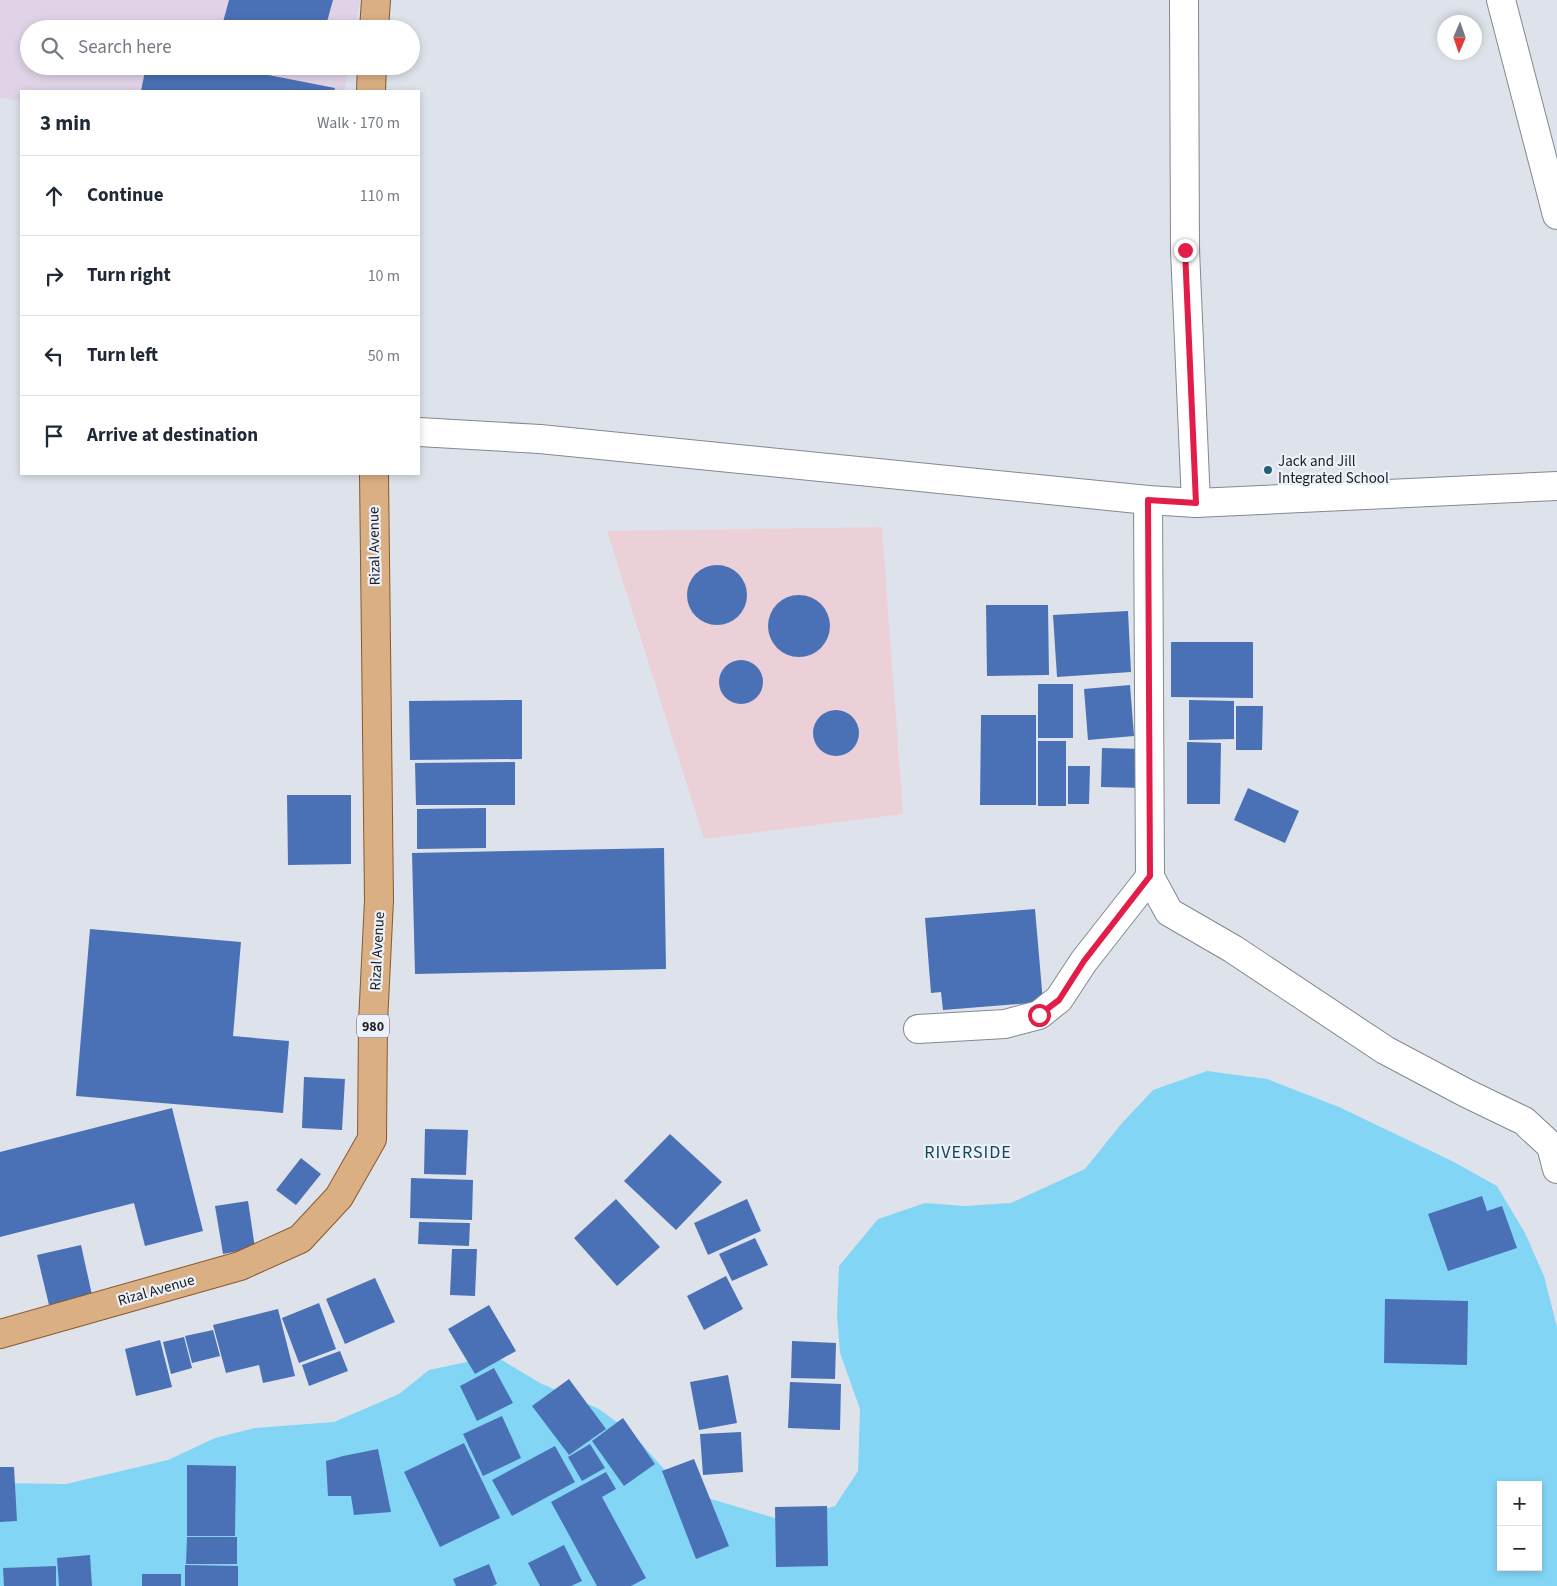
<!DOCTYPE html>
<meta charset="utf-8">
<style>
body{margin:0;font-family:"Source Sans 3",sans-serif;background:#f2f2f3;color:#1f2937}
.controls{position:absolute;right:15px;bottom:15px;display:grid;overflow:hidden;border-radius:0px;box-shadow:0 2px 8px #0003}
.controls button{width:45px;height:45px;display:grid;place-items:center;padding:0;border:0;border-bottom:1px solid #e0e1e3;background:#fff;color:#1f2937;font:25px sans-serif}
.compass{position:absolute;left:1437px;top:15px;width:45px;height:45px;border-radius:50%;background:#fff;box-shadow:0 2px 8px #0003;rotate:182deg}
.stop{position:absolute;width:15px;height:15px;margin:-11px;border:4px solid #e11d48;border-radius:50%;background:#fff}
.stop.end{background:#e11d48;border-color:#fff;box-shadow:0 1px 5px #0008}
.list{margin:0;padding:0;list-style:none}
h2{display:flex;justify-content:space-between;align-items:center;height:65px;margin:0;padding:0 20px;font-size:21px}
h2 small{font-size:16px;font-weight:400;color:#747a83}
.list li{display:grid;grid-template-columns:32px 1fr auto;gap:15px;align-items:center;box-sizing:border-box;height:80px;padding:0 20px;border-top:1px solid #e0e1e3}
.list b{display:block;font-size:19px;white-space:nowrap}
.list em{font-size:16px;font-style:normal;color:#747a83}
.icon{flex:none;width:28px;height:28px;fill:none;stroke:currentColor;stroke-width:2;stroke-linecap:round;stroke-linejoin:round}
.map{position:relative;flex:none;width:1557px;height:1586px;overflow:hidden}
.search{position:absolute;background:#fff;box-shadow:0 2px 8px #0003;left:20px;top:20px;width:400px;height:55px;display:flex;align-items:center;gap:12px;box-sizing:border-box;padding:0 18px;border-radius:28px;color:#747a83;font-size:19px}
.panel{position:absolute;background:#fff;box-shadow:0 2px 8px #0003;left:20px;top:90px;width:400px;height:385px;border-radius:0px}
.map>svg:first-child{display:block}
.industrial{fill:#ebd1d7}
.education{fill:#e1d3e7}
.water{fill:#83d5f6;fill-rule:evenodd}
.building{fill:#4a71b5}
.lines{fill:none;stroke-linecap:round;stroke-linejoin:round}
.minor-casing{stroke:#848890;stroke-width:30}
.primary-casing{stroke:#885a2c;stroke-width:30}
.minor{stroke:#fff;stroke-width:28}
.primary{stroke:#daaf84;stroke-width:28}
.route{stroke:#e11d48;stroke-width:6}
.poi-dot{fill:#255e78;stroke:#ebf0f9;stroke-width:2}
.labels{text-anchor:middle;stroke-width:4.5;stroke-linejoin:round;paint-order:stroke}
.shield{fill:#ebf0f9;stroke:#5a5d62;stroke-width:1}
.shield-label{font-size:14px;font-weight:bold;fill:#1c1e21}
.poi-label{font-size:15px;fill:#1c1e21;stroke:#ebf0f9;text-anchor:start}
.street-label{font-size:15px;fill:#1c1e21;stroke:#ebf0f9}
.quarter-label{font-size:18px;letter-spacing:1px;fill:#154458;stroke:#ebf0f9}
</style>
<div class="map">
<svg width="1557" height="1586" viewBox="0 0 1557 1586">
<rect width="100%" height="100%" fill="#dee3eb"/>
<polygon class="industrial" points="882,527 903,814 704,839 607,531"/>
<polygon class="education" points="0,0 360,0 355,29 29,29 29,66 349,66 345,91 21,91 21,101 0,98"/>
<path class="water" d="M 1207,1071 L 1267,1079 L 1339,1107 L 1452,1161 L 1497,1186 L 1525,1233 L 1544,1276 L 1557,1327 L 1557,1586 L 0,1586 L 0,1483 L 66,1484 L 168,1460 L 215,1438 L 255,1428 L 334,1422 L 399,1394 L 429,1370 L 495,1356 L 540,1383 L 599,1409 L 632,1433 L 663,1468 L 701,1496 L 785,1521 L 835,1506 L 858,1471 L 860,1409 L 840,1353 L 837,1315 L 839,1266 L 878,1219 L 925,1203 L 965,1206 L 1011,1203 L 1085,1169 L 1122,1123 L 1153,1090 ZM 1501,1485 L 1538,1485 L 1538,1567 L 1501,1567 Z"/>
<g class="building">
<polygon points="229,0 333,0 325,29 245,29 223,22"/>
<polygon points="155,23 178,28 178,29 154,29"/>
<polygon points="146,66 221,66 335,88 334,91 141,91"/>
<circle cx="717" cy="595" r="30"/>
<circle cx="799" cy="626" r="31"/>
<polygon points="986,605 1048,605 1049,675 987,676"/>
<polygon points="1128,611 1131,672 1057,677 1053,615"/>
<polygon points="1171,642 1253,642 1253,698 1171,697"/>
<circle cx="741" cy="682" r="22"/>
<rect x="1038" y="684" width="35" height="54"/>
<polygon points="1130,685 1134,736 1088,740 1084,689"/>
<polygon points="522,700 522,759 410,760 409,701"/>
<polygon points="1189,700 1234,701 1234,739 1189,740"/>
<polygon points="1236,706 1263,706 1262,750 1236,750"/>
<circle cx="836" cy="733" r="23"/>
<polygon points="981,715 1036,715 1036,805 980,805"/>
<rect x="1038" y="741" width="28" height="65"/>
<polygon points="1187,742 1221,743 1220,804 1187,804"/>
<polygon points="1102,748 1145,749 1144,788 1101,787"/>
<polygon points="515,762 515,805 416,805 415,763"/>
<polygon points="1068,766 1090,766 1089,804 1068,804"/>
<polygon points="1248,788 1299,811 1285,843 1234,820"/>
<polygon points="287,795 351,795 351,864 288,865"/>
<polygon points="486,808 486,848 417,849 417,809"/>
<polygon points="664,848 666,969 415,974 412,853"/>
<polygon points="1035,909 1043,1002 943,1010 941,992 931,993 925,918"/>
<polygon points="90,929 241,942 233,1036 289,1041 283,1113 76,1096"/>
<polygon points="304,1077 345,1079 342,1130 302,1128"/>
<polygon points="172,1108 203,1231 145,1246 134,1203 0,1237 0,1152"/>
<polygon points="425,1129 468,1130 466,1175 424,1174"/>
<polygon points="670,1134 722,1182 676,1230 624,1181"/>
<polygon points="301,1158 321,1174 296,1205 276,1190"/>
<polygon points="411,1178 473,1180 472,1220 410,1218"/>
<polygon points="1482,1196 1487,1211 1502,1206 1517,1248 1448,1271 1428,1214"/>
<polygon points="616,1199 660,1247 617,1286 574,1238"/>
<polygon points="747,1199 761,1231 708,1255 694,1223"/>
<polygon points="248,1201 255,1248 223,1254 215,1206"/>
<polygon points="419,1222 470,1223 469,1246 418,1244"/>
<polygon points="755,1238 768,1265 732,1281 719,1254"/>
<polygon points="81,1245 92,1295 49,1305 37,1255"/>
<polygon points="452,1249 477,1249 475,1296 450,1295"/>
<polygon points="726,1276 743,1309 704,1330 687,1296"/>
<polygon points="375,1278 395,1322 345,1344 326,1299"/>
<polygon points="1385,1299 1468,1301 1467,1365 1384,1363"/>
<polygon points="319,1303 336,1349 299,1363 282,1318"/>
<polygon points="489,1305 516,1351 475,1374 448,1329"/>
<polygon points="278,1309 295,1376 263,1383 259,1365 226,1373 213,1325"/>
<polygon points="213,1330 220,1356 192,1363 185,1336"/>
<polygon points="184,1337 192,1368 171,1374 163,1342"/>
<polygon points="160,1340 172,1387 136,1396 125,1349"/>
<polygon points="792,1341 836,1343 835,1379 791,1378"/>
<polygon points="340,1351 348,1371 309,1386 302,1365"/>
<polygon points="494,1368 513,1403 477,1421 460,1386"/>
<polygon points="728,1375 737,1423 699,1430 690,1382"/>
<polygon points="569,1379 606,1429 569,1455 532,1406"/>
<polygon points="790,1382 841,1384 840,1430 788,1428"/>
<polygon points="502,1416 521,1458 483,1476 463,1434"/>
<polygon points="623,1418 655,1464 624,1486 592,1441"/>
<polygon points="741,1432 743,1472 703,1475 700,1434"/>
<polygon points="464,1443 500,1518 440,1547 404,1472"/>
<polygon points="590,1444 605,1468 582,1481 568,1457"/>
<polygon points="555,1446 575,1482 512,1516 492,1480"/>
<polygon points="378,1449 391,1512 354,1515 351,1496 328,1496 326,1461 343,1456"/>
<polygon points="694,1459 729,1546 696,1559 662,1471"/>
<polygon points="187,1465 236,1466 235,1536 187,1536"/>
<polygon points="0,1467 14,1467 17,1521 0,1522"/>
<polygon points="606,1472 616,1489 602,1497 646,1578 631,1586 597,1586 551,1502"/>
<polygon points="827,1506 828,1566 776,1567 775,1507"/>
<polygon points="187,1537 237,1537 237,1564 186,1564"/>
<polygon points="564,1545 582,1581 571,1586 540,1586 528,1563"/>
<polygon points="90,1555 92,1586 59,1586 57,1558"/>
<polygon points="489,1564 497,1584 492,1586 456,1586 453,1579"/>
<polygon points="185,1565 238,1566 238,1586 185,1586"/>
<polygon points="56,1566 56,1586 4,1586 3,1568"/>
<rect x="142" y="1574" width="39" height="12"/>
</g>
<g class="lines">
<defs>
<g id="minor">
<polyline points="1184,0 1185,250 1196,503"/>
<polyline points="1501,0 1557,215"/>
<polyline points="419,432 540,439 1148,500 1196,503 1557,486"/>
<polyline points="1148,500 1150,877 1169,912 1233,949 1385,1050 1466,1093 1524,1121 1551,1146 1557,1169"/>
<polyline points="918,1029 1005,1024 1039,1015 1059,999 1084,961 1150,877"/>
</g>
<g id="primary">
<polyline points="374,29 376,0"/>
<polyline points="371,91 372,66"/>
<polyline points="0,1334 240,1266 300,1239 339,1197 372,1139 373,1023 379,900 374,474"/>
</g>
</defs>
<use href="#minor" class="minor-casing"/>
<use href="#primary" class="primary-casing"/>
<use href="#minor" class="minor"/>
<use href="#primary" class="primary"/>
</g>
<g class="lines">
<polyline class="route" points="1039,1015 1059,1000 1084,961 1150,876 1148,500 1196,503 1185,250"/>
</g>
<circle class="poi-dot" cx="1268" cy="470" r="5"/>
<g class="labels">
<rect class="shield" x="357" y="1014.5" width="32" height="23" rx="4"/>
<g class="shield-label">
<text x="373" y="1031">980</text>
</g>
<g class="poi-label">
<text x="1278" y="466">Jack and Jill<tspan x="1278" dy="17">Integrated School</tspan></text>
</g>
<g class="street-label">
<text transform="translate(374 546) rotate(-91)" y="5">Rizal Avenue</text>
<text transform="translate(377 951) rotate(-87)" y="5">Rizal Avenue</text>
<text transform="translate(156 1290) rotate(-16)" y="5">Rizal Avenue</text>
</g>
<g class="quarter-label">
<text x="968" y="1158">RIVERSIDE</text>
</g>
</g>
</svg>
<div class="controls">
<button>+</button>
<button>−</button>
</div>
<svg class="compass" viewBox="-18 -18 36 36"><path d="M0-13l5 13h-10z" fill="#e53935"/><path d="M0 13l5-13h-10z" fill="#747a83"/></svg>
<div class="stop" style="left:1039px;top:1015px"></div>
<div class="stop end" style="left:1185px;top:250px"></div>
<div class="search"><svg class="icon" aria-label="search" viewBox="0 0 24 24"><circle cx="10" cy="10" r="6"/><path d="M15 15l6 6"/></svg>Search here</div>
<section class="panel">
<h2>3 min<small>Walk · 170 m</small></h2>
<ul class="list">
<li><svg class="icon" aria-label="ahead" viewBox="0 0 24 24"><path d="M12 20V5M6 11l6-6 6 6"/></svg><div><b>Continue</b></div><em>110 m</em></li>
<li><svg class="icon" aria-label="right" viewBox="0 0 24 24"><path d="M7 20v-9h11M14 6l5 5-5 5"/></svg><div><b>Turn right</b></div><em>10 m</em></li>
<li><svg class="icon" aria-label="left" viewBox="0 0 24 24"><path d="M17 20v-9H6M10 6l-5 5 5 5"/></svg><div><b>Turn left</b></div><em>50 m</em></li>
<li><svg class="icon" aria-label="arrive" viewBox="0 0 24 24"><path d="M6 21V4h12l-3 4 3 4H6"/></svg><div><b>Arrive at destination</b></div></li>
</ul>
</section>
</div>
